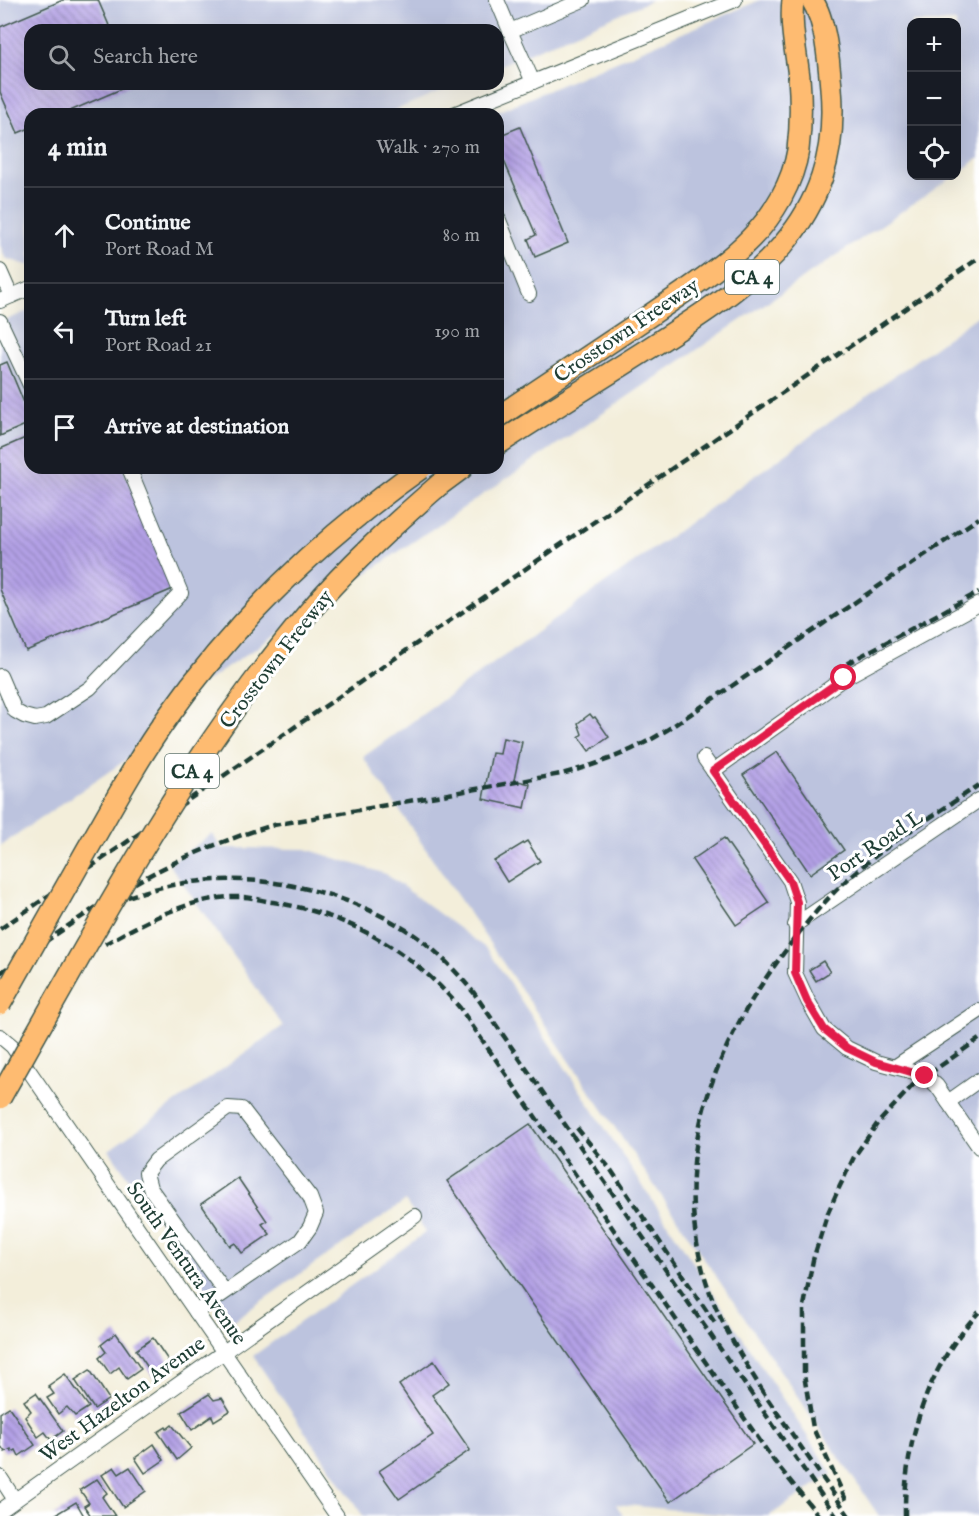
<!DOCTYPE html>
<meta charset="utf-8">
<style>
body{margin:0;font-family:"IM FELL English",serif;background:#20242c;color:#f1f3f6}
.controls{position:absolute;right:18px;top:18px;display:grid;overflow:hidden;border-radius:12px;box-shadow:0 6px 24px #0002}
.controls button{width:54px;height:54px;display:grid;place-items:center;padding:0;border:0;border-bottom:2px solid #363941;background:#171b24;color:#f1f3f6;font:30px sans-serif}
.stop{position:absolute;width:18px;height:18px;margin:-14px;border:4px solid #e11d48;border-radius:50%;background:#fff}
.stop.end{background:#e11d48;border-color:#fff;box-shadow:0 2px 6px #0008}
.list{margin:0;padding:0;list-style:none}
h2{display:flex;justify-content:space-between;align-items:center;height:78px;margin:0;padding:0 24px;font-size:26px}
h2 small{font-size:20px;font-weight:400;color:#9ea1a6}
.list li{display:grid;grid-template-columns:39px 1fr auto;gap:18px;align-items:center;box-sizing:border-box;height:96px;padding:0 24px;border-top:2px solid #363941}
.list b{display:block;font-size:22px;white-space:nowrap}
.list p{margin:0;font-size:20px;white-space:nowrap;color:#9ea1a6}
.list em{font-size:20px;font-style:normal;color:#9ea1a6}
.icon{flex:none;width:33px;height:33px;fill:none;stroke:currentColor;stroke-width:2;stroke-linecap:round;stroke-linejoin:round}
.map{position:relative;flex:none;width:979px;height:1516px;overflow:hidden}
.search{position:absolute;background:#171b24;box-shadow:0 6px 24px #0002;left:24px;top:24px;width:480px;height:66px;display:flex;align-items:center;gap:15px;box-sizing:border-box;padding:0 21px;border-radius:18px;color:#9ea1a6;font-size:22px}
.panel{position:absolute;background:#171b24;box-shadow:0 6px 24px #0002;left:24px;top:108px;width:480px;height:366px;border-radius:18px}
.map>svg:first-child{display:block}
.industrial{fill:#bcc3de}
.building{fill:url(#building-back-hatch)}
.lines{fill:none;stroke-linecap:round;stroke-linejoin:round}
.minor-casing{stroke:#3f584d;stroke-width:16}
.highway-casing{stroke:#3f584d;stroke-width:24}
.minor{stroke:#fff;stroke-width:14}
.highway{stroke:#febb71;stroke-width:21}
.rail{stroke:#1f3d34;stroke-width:4.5;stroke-dasharray:9 4.5;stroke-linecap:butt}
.highway-bridge-casing{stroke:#3f584d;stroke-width:24;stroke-linecap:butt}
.highway-bridge{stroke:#febb71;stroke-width:21}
.route{stroke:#e11d48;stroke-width:8}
.labels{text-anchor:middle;stroke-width:6;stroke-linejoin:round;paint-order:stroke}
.shield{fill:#fff;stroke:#627771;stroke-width:1.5}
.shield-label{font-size:20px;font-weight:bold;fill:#1f3d34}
.street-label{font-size:21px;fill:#1f3d34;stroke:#fff}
</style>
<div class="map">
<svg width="979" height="1516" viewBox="0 0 979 1516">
<defs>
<pattern id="building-back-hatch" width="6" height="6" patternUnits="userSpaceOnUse" patternTransform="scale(1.5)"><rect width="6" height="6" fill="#b3a0e6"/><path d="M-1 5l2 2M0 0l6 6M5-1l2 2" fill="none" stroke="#9184bb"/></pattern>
</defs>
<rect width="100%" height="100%" fill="#fff"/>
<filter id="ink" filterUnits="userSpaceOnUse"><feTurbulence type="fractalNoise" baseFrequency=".0167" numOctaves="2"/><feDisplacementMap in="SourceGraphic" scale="12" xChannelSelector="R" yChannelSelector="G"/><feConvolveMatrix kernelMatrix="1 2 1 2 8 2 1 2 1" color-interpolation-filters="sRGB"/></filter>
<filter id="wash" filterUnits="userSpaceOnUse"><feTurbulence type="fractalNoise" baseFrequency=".008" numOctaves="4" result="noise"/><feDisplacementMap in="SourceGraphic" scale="24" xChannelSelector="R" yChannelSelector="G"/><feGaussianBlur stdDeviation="1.35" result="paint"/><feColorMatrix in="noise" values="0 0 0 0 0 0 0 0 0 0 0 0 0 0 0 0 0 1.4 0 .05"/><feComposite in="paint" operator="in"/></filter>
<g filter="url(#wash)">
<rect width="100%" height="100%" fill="#f3eeda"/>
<g class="industrial">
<polygon points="0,0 652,0 498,66 498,30 30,30 30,84 456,84 386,114 30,114 30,266 5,258 0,245"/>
<polygon points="760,0 979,0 979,158 957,174 956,22 912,22 912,176 954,176 157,715 167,732 0,846 0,323 30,310 30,468 498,468 498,114 492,114"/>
<polygon points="979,315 979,1516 879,1516 363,757"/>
<polygon points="212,834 221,848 306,849 386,874 488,950 832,1474 769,1516 737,1516 616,1504 623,1516 363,1516 253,1356 426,1232 405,1201 230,1323 109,1150 283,1026 169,864"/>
</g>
<g id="blocks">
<g class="building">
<polygon points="63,0 98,0 111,30 30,30 30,84 133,84 63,114 30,114 30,128 18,133 0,92 0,27"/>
<polygon points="520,127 568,243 535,257 528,239 536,235 498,147 498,136"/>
<polygon points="7,362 30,417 30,423 0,436 0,365"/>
<polygon points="30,436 30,468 122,468 173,589 26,651 0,589 0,449"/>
<polygon points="590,714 593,718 595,717 609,737 589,751 579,737 582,734 578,723"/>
<polygon points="503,738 522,742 514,780 530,784 525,808 483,799 492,753 500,754"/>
<polygon points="777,752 844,850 810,874 743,775"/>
<polygon points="724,838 769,903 736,925 692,860"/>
<polygon points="527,841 540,861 507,882 494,861"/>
<polygon points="823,961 830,972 816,981 809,970"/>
<polygon points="530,1124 753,1444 670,1502 447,1181"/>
<polygon points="238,1178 267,1221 262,1224 270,1234 242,1253 235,1243 230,1246 201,1204"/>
<polygon points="116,1333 141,1369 127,1379 119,1367 110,1374 99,1358 106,1352 101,1345"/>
<polygon points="153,1338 172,1366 155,1378 136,1350"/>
<polygon points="434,1361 449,1383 432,1395 470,1450 399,1499 379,1471 433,1435 399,1385"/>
<polygon points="90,1370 109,1399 94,1409 75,1380"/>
<polygon points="65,1374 89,1407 75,1416 67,1407 58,1414 47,1398 54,1394 48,1386"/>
<polygon points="36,1393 63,1431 51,1440 45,1432 38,1437 25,1417 31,1411 24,1401"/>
<polygon points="209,1394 214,1400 222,1398 230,1411 214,1421 212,1416 192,1430 181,1412"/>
<polygon points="9,1407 35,1445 19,1456 16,1450 12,1452 11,1449 5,1452 0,1445 0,1413"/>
<polygon points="172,1425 191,1448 177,1460 158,1432 166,1427 167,1429"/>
<polygon points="154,1444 164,1460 145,1473 135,1458"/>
<polygon points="114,1467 119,1474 130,1467 146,1491 123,1507 102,1475"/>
<polygon points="97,1479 107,1493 102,1497 115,1516 91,1516 84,1506 89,1503 80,1490"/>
<polygon points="76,1502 84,1516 53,1516"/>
</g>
</g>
</g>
<g filter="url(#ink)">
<use href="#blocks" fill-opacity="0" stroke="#3f584d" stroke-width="1.5"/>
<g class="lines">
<defs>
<g id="minor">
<polyline points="497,0 510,31"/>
<polyline points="533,82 510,31 583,0"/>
<polyline points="454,114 735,0"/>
<polyline points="498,218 529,294"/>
<polyline points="0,271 11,296"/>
<polyline points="0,301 30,288"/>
<polyline points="0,321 30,385"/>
<polyline points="0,676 15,711 24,716 35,719 46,717 90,688 181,593 129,468"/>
<polyline points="704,758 790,881 797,902 795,973 808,1001 824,1029 847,1048 876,1062 925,1075 937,1086 979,1147"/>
<polyline points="713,771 844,678 979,604"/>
<polyline points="795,925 979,800"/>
<polyline points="0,1036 12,1046 337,1516"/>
<polyline points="896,1066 979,1011"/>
<polyline points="948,1102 979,1080"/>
<polyline points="196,1312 208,1304 300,1241 310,1227 316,1213 310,1197 242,1109 228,1108 156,1160 146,1173 150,1188 225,1292"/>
<polyline points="0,1477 15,1500"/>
<polyline points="0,1511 415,1216"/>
</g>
<g id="highway">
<path d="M 498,417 C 547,384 596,351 646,318 C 682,293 721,269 751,238 C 774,215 793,182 798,150 C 801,126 801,101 799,77 C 796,51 790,26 793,0"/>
<path d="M 498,444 C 547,412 598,381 648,349 C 750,284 843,225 831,88 C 829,63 826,21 812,0"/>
<polyline points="439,485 462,468"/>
</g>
</defs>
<use href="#minor" class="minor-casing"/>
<use href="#highway" class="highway-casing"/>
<use href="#minor" class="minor"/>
<use href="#highway" class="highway"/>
<g class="rail">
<polyline points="835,670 979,592"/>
<path d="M 115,902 C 209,863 322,877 408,931 C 434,947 455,970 474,993 L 836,1516"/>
<polyline points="0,929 979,258"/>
<path d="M 105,944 C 145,921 195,895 242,897 C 252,897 263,901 273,902 C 349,915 410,949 460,1008 L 774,1461 L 819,1516"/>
<path d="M 0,973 C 36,949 71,923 107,900 C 154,869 220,840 274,825 L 561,774 C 601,764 636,750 670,728 L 979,518"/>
<polyline points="577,1128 611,1170 717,1326"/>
<polyline points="760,1388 849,1516"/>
<path d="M 764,1393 C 739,1353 714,1314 702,1267 C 672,1148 717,1040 789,946 C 809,919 831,893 856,872 C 894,839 938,813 979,785"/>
<polyline points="846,1500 813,1428 804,1375 804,1306 813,1260 827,1215 838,1190 854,1157 877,1124 913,1085 979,1039"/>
<path d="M 905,1516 C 904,1441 927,1367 979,1312"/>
</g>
<defs>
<g id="highway-bridge">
<path d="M 0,1004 C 29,953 58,902 87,850 C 113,805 137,760 167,718 C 236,620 323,537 421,468"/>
<path d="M 0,1098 C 94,932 185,759 309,612 C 348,566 393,525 439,485"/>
</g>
</defs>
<use href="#highway-bridge" class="highway-bridge-casing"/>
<use href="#highway-bridge" class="highway-bridge"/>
</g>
</g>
<g class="lines" filter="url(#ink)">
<polyline class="route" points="844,678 713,771 790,881 797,902 795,973 807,1001 824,1029 847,1048 876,1062 925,1076"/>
</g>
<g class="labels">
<g class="shield">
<rect x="725" y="260" width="54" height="34" rx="4.5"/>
<rect x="165" y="754" width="54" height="34" rx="4.5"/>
</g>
<g class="shield-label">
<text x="752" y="284">CA 4</text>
<text x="192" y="778">CA 4</text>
</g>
<g class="street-label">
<text transform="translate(626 330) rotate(-34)" y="7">Crosstown Freeway</text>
<text transform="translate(276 659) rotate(-52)" y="7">Crosstown Freeway</text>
<text transform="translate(875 845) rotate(-34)" y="7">Port Road L</text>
<text transform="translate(187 1263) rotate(55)" y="7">South Ventura Avenue</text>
<text transform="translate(122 1399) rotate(-36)" y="7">West Hazelton Avenue</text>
</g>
</g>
</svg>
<div class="controls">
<button>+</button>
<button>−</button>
<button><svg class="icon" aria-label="locate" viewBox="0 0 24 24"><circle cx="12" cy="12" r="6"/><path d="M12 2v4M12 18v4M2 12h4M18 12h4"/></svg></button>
</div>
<div class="stop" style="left:844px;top:678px"></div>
<div class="stop end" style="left:925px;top:1076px"></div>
<div class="search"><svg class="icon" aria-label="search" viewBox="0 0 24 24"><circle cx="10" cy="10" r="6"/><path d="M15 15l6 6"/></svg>Search here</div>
<section class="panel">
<h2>4 min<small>Walk · 270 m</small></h2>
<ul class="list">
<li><svg class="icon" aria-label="ahead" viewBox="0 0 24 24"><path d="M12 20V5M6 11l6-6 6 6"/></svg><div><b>Continue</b><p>Port Road M</p></div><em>80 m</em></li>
<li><svg class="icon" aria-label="left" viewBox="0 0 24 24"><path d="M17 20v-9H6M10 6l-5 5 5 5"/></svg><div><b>Turn left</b><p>Port Road 21</p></div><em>190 m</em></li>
<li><svg class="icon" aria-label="arrive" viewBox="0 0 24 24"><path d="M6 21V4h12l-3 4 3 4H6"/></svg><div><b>Arrive at destination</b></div></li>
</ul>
</section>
</div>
